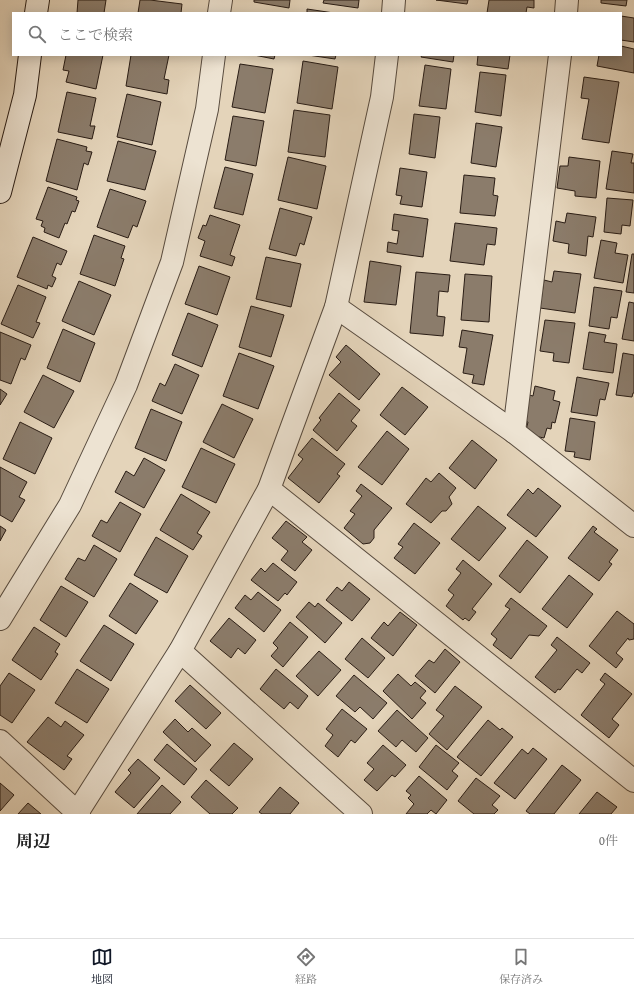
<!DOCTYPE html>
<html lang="ja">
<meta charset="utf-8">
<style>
body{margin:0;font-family:"Gentium Book Plus","Noto Serif JP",serif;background:#f6f6f6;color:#222}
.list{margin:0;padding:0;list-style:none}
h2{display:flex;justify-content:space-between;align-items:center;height:52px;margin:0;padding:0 16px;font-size:17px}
h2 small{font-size:13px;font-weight:400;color:#767676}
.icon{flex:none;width:22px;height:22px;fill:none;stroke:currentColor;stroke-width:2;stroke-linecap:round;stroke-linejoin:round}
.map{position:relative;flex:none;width:634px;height:814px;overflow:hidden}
.search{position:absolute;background:#fff;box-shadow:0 2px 10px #0003;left:12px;right:12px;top:12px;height:44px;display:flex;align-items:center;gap:10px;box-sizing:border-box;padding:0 14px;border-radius:0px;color:#767676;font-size:15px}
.sheet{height:124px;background:#fff}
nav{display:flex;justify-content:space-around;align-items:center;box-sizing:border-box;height:56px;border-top:1px solid #e0e0e0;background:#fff;font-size:11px;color:#767676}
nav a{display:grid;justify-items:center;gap:2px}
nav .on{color:#111827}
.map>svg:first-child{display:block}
.building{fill:#8b7c6b;stroke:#2a1d15}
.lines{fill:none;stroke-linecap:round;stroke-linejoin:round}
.street-casing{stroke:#584b3e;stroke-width:24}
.secondary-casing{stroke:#2a1d15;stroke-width:24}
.street{stroke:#ede3d2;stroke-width:22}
.secondary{stroke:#ede3d2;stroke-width:22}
</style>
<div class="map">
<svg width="634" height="814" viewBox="0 0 634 814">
<rect width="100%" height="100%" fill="#e4d4ba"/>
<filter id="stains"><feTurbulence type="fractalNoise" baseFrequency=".005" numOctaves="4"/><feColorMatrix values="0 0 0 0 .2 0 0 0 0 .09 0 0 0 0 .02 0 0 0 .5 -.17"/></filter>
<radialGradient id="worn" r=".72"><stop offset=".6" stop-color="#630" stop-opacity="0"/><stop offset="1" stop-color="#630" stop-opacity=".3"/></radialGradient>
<g class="building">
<polygon points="78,0 106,0 104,13 77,13"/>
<polygon points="140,0 150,0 182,4 181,13 138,13"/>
<polygon points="254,0 290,0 289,8 254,2"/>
<polygon points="324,0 359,0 358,8 323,3"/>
<polygon points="436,0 468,0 467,4"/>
<polygon points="489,0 534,0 534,8 527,7 526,13 487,13"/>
<polygon points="601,0 627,0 626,6 601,3"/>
<polygon points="307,9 334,13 307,13"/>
<polygon points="621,16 634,18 634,42 621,40"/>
<polygon points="621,46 634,49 634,73 597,66 599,55 621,55"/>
<polygon points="66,55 103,55 96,89 66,82 69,71 63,70"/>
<polygon points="131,55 169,55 164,79 169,80 167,94 126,86"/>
<polygon points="254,55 275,55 274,59"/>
<polygon points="308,55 336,55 335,59"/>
<polygon points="422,55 454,55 453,62 421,57"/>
<polygon points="478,55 510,55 508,69 477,65"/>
<polygon points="303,61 338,67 332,109 297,103"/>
<polygon points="240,64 273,69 265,113 232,107"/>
<polygon points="425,65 451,69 446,109 419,106"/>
<polygon points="480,72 506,75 501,116 475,112"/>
<polygon points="584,77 619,82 609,143 582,139 589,99 581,98"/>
<polygon points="67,92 96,98 90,126 95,126 92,139 58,132"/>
<polygon points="127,94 161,102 152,145 117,137"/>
<polygon points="294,110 330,115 325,157 288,152"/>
<polygon points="414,114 440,117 435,158 409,154"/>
<polygon points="233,116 264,121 256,166 225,160"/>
<polygon points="476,123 502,127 496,167 471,163"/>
<polygon points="57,139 87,147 86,151 92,152 88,165 84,163 77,190 46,181"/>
<polygon points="118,141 156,151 145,190 107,181"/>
<polygon points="612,151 633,154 631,163 634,163 634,193 606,189"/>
<polygon points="288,157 326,166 317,209 278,200"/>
<polygon points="569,157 600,161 596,198 575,196 575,191 557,188 560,166 568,166"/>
<polygon points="225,167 253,174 243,215 214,208"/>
<polygon points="400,168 427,172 422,207 400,204 402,196 396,195"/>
<polygon points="464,175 495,178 493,195 498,196 495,216 460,213"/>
<polygon points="48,187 77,197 76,200 79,201 75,212 72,211 67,224 65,223 59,238 44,232 45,228 41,226 43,221 36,219"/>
<polygon points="110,189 146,201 137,227 133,225 128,238 97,227"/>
<polygon points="607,198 633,200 630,226 622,225 621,234 604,232"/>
<polygon points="280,208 312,217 304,245 300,243 296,256 269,249"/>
<polygon points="567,213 596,217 593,237 588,236 586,256 568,253 569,244 553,241 556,221 565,223"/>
<polygon points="394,214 428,219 423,257 387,252 388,242 397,244 399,231 392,230"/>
<polygon points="210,215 240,225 230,255 235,257 232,266 200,256 205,241 198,238 203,225 206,226"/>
<polygon points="455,223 497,228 495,245 487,244 484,265 450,261"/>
<polygon points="94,235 125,246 121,258 124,259 115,286 80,274"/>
<polygon points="33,237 67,251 61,265 57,263 52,276 56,278 52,287 48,285 47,289 17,277"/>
<polygon points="601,240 617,243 615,253 628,255 623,283 594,278"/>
<polygon points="632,254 634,254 634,293 626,292"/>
<polygon points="266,257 301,264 291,307 256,299"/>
<polygon points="370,261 401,266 396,305 364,302"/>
<polygon points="199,266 230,277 217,315 185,304"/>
<polygon points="554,271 581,274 575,313 540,308 544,280 552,282"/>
<polygon points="416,272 450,275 448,292 439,291 437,316 445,317 443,336 410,333"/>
<polygon points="465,274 492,276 489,322 461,320"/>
<polygon points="79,281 111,295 94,335 62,321"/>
<polygon points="18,285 46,297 36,322 40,323 33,338 1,324"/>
<polygon points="594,287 622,291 617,318 611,317 609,329 589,326"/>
<polygon points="629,302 634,303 634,341 622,339"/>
<polygon points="251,306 284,315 271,357 239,347"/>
<polygon points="188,313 218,325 202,367 172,355"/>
<polygon points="545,320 575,323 569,363 553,361 554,353 540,351"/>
<polygon points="63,329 95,343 80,382 47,368"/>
<polygon points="462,330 493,335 484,385 472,383 474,375 463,373 467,348 459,347"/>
<polygon points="0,332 31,345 25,360 21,358 11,384 0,380"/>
<polygon points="589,332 606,335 604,342 617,344 613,373 583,369"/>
<polygon points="346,345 380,374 359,400 329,375 341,362 336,357"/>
<polygon points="239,353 274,366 258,409 223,396"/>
<polygon points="623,353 634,355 634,393 633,393 632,397 616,395"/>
<polygon points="175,364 199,375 182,414 152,401 160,383 165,386"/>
<polygon points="43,375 74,391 54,428 24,412"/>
<polygon points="577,377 609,383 605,400 600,399 597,416 571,412"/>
<polygon points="535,386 555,391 553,400 560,402 555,423 552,422 551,429 547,428 544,438 525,434 528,422 523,421 529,395 533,396"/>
<polygon points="402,387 428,407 405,435 380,415"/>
<polygon points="0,389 7,394 0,405"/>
<polygon points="339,393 360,410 351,421 357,426 337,451 313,430 321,420 319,418"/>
<polygon points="222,404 253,419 234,458 203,442"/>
<polygon points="151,409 182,422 166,461 135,448"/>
<polygon points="570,418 595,422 590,460 574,457 575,452 565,451"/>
<polygon points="20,422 52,438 35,474 3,459"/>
<polygon points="387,431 409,449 382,485 358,467"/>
<polygon points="312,438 345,464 337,474 340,476 319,503 288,478 303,459 298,455"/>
<polygon points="472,440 497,460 475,489 449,468"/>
<polygon points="201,448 235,464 216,503 182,487"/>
<polygon points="144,458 165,470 144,508 115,492 126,471 134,476"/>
<polygon points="0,467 27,482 19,497 25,500 12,522 0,515"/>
<polygon points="439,473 456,488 449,497 452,504 446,511 442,511 431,523 406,504 426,478 431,482"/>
<polygon points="361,484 392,508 374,530 374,538 370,543 363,544 344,528 355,514 350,511 362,496 356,491"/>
<polygon points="538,488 561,506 536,537 507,515 528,489 533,494"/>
<polygon points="181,494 210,512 197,533 202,536 193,550 160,530"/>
<polygon points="120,502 141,514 120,552 92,536 101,520 107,523"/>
<polygon points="478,506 506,528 479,561 451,539"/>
<polygon points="286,521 307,537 302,542 312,550 295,571 281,560 288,551 272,538"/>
<polygon points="414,523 440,543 415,574 394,558 403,547 398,544"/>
<polygon points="0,526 6,530 0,541"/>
<polygon points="593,526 597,529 594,532 618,550 609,562 612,564 599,581 568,558"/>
<polygon points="156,537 188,556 167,593 134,575"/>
<polygon points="527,540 548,557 520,593 499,576"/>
<polygon points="94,545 117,559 94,597 65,579 78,558 85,561"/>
<polygon points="463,560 492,584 472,609 476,612 469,621 465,618 463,620 446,606 454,595 448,590 461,573 456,569"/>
<polygon points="273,563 297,582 287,595 285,593 278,601 251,580 261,568 265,572"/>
<polygon points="569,575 593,594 567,628 542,609"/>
<polygon points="349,582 370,599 352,621 326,600 337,587 342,591"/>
<polygon points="130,583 158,601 136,634 109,616"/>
<polygon points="61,586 88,602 66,637 40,620"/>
<polygon points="258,592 281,610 264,632 235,608 245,595 251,600"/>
<polygon points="511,598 547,626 539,636 529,635 511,659 493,645 497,639 491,634 510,609 505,606"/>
<polygon points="309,602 315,607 318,603 342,623 325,643 296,617"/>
<polygon points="617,611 634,624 634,639 629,640 628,638 616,653 623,659 616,668 589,646"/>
<polygon points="400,612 417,625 393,656 371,638 384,622 388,626"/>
<polygon points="229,618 256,640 245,654 238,648 231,658 210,641"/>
<polygon points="290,622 308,637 283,667 271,656 278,648 273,643"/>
<polygon points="104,625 134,644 111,681 80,661"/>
<polygon points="34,627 60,644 55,652 58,654 41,680 12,660"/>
<polygon points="557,637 590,663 582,673 577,669 560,690 558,689 555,693 535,677 557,650 551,645"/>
<polygon points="362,638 385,658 368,678 345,659"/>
<polygon points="445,649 460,662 435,693 415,676 429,660 434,663"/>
<polygon points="319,651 341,670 318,696 296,676"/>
<polygon points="77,669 109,689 87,723 55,703"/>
<polygon points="276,669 308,696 298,709 290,702 284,709 260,689"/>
<polygon points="9,673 35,690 12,723 0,715 0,686"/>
<polygon points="605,673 632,694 612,719 619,725 609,738 581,715 605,684 600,680"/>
<polygon points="398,674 411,686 415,682 426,691 420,698 426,703 412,719 383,691"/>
<polygon points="354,675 387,703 373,719 360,707 355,712 336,696"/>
<polygon points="190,685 221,713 206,729 175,701"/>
<polygon points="455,686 482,707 447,750 429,734 444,716 436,710"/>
<polygon points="342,709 367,729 355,743 351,740 338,757 325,746 333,735 326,729"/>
<polygon points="397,710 428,738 416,752 402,740 396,747 378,731"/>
<polygon points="48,717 61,727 65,721 84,735 67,756 72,759 64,770 27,742"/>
<polygon points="175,719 188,732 192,728 211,745 195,762 163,732"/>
<polygon points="488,720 500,730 502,728 513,737 481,776 457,757"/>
<polygon points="234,743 253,759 229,786 210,770"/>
<polygon points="167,744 197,769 184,785 154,760"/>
<polygon points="383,745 406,765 395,777 392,775 377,791 364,780 374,769 367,763"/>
<polygon points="436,745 459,763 452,771 458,776 447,790 419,767"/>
<polygon points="533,748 547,759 515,799 494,783 522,749 528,754"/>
<polygon points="138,759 160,778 134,808 115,792 131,773 128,770"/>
<polygon points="562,765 581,780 554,814 530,814 526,811"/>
<polygon points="419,776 447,800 436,814 431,810 427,814 406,814 414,804 408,798 411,795 406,791"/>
<polygon points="476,778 500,796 492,805 498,810 494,814 474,814 458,801"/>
<polygon points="206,780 238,808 232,814 210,814 191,797"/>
<polygon points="0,783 14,795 0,811"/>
<polygon points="162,785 181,802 170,814 137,814"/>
<polygon points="280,787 299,803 290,814 262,814 259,812"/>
<polygon points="597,792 617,807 611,814 579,814"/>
<polygon points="28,803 41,814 18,814"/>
</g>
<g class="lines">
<defs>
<g id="street">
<polyline points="219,13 221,0"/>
<polyline points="393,13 394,0"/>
<polyline points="566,13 567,0"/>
<polyline points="336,307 514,432 634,526"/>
<polyline points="514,432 560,55"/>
<polyline points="269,489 634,781"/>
<polyline points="0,619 70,505 126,385 172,262 207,109 214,55"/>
<polyline points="180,651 361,814"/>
<polyline points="0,741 79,814"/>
<polyline points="77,813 180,651 269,489 336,307 382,97 387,55"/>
</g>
<g id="secondary">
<polyline points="36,13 38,0"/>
<polyline points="0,192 25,95 30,55"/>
</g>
</defs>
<use href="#street" class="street-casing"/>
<use href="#secondary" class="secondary-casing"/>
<use href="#street" class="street"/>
<use href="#secondary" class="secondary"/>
</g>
<rect width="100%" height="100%" filter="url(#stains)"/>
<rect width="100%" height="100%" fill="url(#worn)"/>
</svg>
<div class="search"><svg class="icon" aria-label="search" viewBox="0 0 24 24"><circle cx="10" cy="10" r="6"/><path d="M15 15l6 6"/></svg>ここで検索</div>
</div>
<section class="sheet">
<h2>周辺<small>0件</small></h2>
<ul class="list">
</ul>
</section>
<nav>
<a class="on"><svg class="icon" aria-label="map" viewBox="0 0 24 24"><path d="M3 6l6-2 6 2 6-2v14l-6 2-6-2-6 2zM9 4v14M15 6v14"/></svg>地図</a>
<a><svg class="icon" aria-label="directions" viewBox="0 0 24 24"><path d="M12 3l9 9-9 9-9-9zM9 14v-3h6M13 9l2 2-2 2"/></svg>経路</a>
<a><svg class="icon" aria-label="saved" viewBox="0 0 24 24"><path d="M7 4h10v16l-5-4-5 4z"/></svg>保存済み</a>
</nav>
